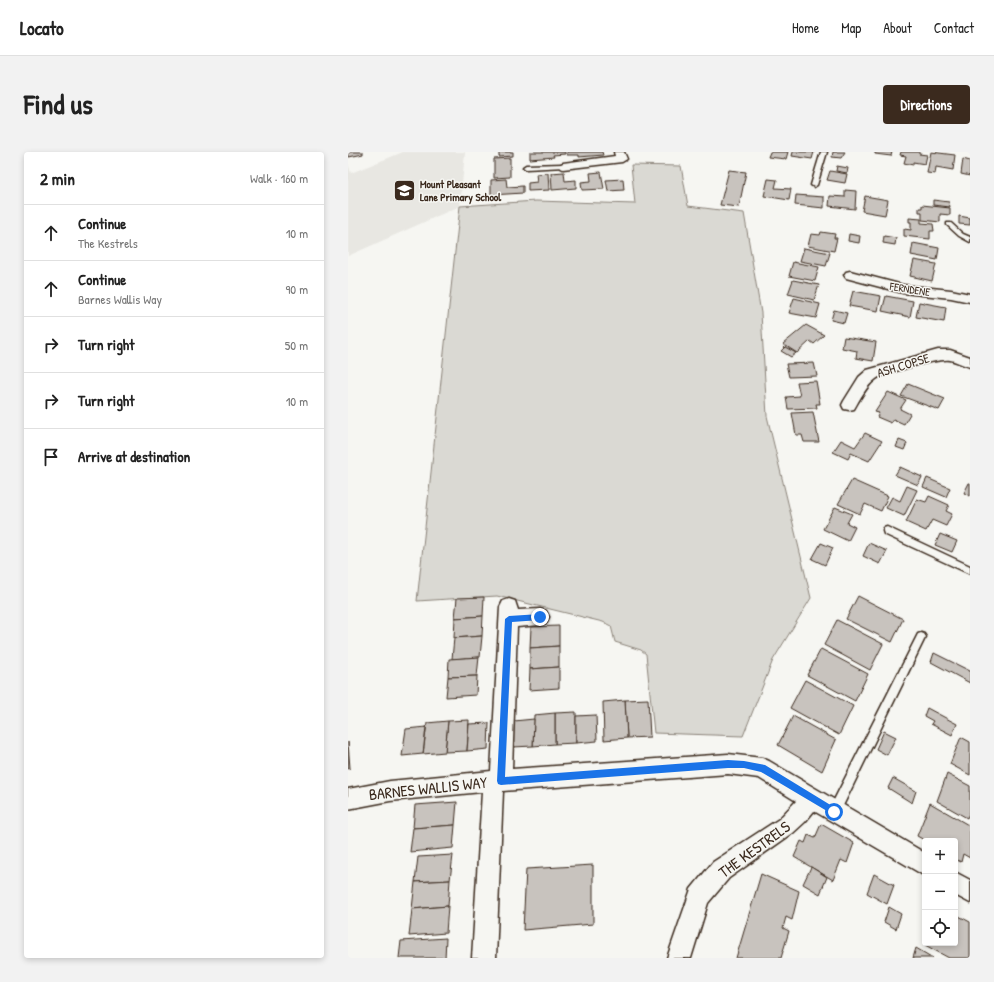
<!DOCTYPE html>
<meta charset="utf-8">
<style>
body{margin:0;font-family:"Patrick Hand",sans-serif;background:#f2f2f2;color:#222}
.controls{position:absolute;right:12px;bottom:12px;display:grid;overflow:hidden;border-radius:4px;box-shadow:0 2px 6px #0003}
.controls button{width:36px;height:36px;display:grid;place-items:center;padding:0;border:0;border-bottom:1px solid #e0e0e0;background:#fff;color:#222;font:20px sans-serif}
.stop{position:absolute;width:12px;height:12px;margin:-9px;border:3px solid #1a73e8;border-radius:50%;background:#fff}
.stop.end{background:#1a73e8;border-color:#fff;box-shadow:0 1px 4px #0008}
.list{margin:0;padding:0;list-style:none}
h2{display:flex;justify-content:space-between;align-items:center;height:52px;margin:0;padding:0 16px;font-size:17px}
h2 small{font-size:13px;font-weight:400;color:#767676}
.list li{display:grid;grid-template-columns:26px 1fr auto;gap:12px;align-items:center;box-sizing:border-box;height:56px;padding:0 16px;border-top:1px solid #e0e0e0}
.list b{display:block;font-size:15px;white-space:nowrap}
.list p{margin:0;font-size:13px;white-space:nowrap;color:#767676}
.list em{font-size:13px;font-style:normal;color:#767676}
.icon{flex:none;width:22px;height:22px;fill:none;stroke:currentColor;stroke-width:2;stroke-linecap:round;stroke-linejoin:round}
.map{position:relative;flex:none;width:622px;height:806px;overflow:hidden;border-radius:4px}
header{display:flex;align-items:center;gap:24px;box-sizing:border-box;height:56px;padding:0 20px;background:#fff;border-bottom:1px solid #e0e0e0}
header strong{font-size:19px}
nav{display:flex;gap:22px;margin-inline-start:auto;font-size:14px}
.intro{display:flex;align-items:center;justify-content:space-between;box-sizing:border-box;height:96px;padding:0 24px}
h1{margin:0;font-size:28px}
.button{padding:10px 18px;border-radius:4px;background:#3b2a1e;color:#fff;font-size:14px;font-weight:700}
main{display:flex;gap:24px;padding:0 24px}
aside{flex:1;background:#fff;border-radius:4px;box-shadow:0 2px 6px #0003}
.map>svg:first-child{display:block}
.built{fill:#e8e7e2}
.green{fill:#dad9d3;stroke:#8a8278}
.building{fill:#c8c3be;stroke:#3b2a1e}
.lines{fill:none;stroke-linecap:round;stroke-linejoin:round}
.service-casing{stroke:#3b2a1e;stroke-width:3}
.minor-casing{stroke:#3b2a1e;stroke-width:3}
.service{fill:#f6f6f2;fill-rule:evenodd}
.minor{fill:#f6f6f2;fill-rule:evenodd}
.route{fill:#1a73e8}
.labels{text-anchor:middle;stroke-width:3;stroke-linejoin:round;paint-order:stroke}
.far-poi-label{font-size:11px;font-weight:bold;fill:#3b2a1e;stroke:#f6f6f2;text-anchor:start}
.far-street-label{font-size:11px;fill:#3b2a1e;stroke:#f6f6f2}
.street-label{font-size:13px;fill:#3b2a1e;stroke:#f6f6f2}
.near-street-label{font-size:16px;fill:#3b2a1e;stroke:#f6f6f2}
</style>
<header>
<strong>Locato</strong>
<nav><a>Home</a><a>Map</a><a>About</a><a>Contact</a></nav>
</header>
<div class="intro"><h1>Find us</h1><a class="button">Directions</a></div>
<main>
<aside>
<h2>2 min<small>Walk · 160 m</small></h2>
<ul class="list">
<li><svg class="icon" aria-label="ahead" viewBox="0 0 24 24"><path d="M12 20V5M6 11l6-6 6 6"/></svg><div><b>Continue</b><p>The Kestrels</p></div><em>10 m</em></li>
<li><svg class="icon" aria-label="ahead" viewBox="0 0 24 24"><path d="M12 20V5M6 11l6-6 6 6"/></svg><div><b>Continue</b><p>Barnes Wallis Way</p></div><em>90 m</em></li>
<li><svg class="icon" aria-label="right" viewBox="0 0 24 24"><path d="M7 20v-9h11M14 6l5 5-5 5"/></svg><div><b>Turn right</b></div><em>50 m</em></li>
<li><svg class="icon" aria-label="right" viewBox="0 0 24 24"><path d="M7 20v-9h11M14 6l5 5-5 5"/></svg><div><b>Turn right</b></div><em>10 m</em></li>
<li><svg class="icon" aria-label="arrive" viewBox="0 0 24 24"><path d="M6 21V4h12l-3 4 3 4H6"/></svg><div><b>Arrive at destination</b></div></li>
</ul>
</aside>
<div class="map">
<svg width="622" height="806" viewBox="0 0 622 806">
<rect width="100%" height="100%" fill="#f6f6f2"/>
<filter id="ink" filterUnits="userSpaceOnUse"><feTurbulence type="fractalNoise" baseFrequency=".025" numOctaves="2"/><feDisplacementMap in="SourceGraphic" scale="8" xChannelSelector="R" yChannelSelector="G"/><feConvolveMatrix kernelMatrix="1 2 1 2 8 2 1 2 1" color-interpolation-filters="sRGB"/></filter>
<g filter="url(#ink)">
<polygon class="built" points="55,0 117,0 112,54 0,104 0,12 3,21"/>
<polygon class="green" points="283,13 333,14 340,54 396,61 413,161 419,264 463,446 425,508 395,584 306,581 298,502 293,498 267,490 263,474 255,470 149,444 69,449 112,54 188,49 287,52"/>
<g class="building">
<polygon points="0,0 15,0 15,2 1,5"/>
<polygon points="151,0 165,0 165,4 151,5"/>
<polygon points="182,0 217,0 217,2 205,3 206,5 182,7"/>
<polygon points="219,0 254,0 255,3 231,5 231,3 219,3"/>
<polygon points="422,0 440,0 438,7 420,5"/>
<polygon points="445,0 466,0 464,7 444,4"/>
<polygon points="485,0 497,0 493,6 484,5"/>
<polygon points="527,0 544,0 543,4 527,2"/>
<polygon points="553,0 571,0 571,2 579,3 577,12 565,10 565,13 556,11 558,4 552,3"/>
<polygon points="583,0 607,3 605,18 588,15 587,22 579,21"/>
<polygon points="162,6 162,25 146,26 146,7"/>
<polygon points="615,7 622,9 622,24 613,22"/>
<polygon points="489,14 500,16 499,21 488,19"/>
<polygon points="381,18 398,20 391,55 372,53"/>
<polygon points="482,19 499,22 497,31 479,28"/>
<polygon points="216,20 217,29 228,28 228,36 204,38 203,21"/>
<polygon points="253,20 256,37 234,38 233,30 243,29 242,21"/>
<polygon points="200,21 201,38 180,39 180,31 189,30 188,22"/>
<polygon points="158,27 159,35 175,34 175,41 143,43 143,28"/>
<polygon points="275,27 276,38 260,39 258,28"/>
<polygon points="420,27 429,28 427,36 443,37 441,48 416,44"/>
<polygon points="497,38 508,39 507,57 481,54 482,44 497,45"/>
<polygon points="448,43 476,45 476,56 447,53"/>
<polygon points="517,44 540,48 537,63 514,59"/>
<polygon points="585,48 601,50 602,55 585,53"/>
<polygon points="574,53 602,56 602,63 592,62 592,70 574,68 574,60 571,60 571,56 574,56"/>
<polygon points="611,64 622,66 622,73 611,72"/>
<polygon points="561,66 573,67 573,71 585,72 586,79 582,79 582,87 556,84 556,77 563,78 563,70 561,70"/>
<polygon points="473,80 487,82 486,86 489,86 486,99 460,94 463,82 472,83"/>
<polygon points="501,82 512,84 511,91 500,89"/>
<polygon points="536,84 548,86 547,93 535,91"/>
<polygon points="565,91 591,96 589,108 563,103"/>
<polygon points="456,96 482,101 478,114 452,109"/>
<polygon points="566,108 588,112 584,129 562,124"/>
<polygon points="445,110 471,115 467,129 441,124"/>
<polygon points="445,128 471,133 466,148 440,142"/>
<polygon points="505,139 533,144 530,159 501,154"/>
<polygon points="538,144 565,149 562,165 534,159"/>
<polygon points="446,146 472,152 468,166 441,161"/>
<polygon points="571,150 598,155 596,170 568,165"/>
<polygon points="486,158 499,161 496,171 483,168"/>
<polygon points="458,173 476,183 466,192 462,189 449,201 435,192"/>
<polygon points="496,185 528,190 525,209 508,206 509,199 494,196"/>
<polygon points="437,195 448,201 443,205 433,199"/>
<polygon points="466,211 469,224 441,225 438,212"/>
<polygon points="468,229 472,252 468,252 469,256 440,257 438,245 452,244 449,230"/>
<polygon points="560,232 597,247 591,258 553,244"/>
<polygon points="540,240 558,248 552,257 562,262 556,272 545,267 543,271 529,265 531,261 527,260"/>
<polygon points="465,260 471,290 456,290 454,283 448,283 444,261"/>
<polygon points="517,281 534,289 521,309 503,301 500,307 485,300 493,288 507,295"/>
<polygon points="551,288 559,291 556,298 548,295"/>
<polygon points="552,315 574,325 570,333 547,323"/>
<polygon points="579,326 602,336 598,345 575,335"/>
<polygon points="504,328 540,344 533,359 517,352 512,362 490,352"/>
<polygon points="621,331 622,331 622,344 616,341"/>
<polygon points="559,334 569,338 556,364 538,356 544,345 552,349"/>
<polygon points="581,344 601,353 598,359 604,362 598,374 584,368 578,379 558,370 569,347 578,350"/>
<polygon points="487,355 504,362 499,371 507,375 500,389 475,377"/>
<polygon points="592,382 609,389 604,400 587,393"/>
<polygon points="473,391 485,396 477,413 464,407"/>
<polygon points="521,391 539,399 532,412 515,404"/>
<polygon points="510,444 555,467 544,490 498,467"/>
<polygon points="136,445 135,464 107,466 109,446"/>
<polygon points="135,464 134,484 106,486 107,466"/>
<polygon points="489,468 535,492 522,518 476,493"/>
<polygon points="211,474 211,494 182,496 183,475"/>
<polygon points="134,484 132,505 104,507 106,486"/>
<polygon points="211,494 211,515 182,517 182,496"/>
<polygon points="473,497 520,522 507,549 459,523"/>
<polygon points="586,501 622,519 622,531 583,510"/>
<polygon points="131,505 129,524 100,525 101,507"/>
<polygon points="211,515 211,536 181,538 182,517"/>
<polygon points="129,524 128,543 98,545 100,525"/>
<polygon points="457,528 505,554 491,583 442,556"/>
<polygon points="300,547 302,585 279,586 277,548"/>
<polygon points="277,548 279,586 256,588 255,550"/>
<polygon points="579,556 609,572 604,583 583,572 585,569 576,564"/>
<polygon points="228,560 228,591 207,592 207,561"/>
<polygon points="207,561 207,592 185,594 186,563"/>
<polygon points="248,563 249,589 228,591 228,564"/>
<polygon points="445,564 488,588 474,619 430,593"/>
<polygon points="186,567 185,594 165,595 166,569"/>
<polygon points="121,568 119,599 97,600 100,569"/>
<polygon points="100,569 97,600 75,602 79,571"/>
<polygon points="141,571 140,597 119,599 121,572"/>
<polygon points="78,575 75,602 54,604 58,577"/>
<polygon points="536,579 548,585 539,603 528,597"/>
<polygon points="613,585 622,590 622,623 602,612"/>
<polygon points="0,590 2,616 0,617"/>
<polygon points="599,622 622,634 622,659 619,666 589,649"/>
<polygon points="545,626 568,639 564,651 540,636"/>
<polygon points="109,650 107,673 65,676 67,653"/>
<polygon points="582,651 622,674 622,706 615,702 613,710 607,707 607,689 578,689 569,684"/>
<polygon points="473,672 506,691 499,711 493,708 485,728 446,705 453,689 457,691 460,683 467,686"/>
<polygon points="107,673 105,696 62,700 65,676"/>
<polygon points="105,703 102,728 67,730 70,705"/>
<polygon points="245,713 245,772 175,778 178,717"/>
<polygon points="463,715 479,725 472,742 455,732"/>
<polygon points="413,722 451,739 444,768 438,765 435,776 441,779 433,806 388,806"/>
<polygon points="526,722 546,733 539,752 519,741"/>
<polygon points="102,728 100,754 64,757 67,730"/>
<polygon points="100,754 98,781 61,784 64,757"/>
<polygon points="541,755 553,762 548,777 536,770"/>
<polygon points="607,762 622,770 622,806 601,806 577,793 577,791 607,791"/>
<polygon points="98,786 97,806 51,806 53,789"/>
<polygon points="568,796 585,806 565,806"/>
</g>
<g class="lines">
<defs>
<g id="service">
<polygon points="473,0 479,0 469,33 466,35 463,33"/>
<polygon points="215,12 218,14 217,15 178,17 175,15 178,13"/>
<polygon points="599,71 603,71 615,82 622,85 622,90 611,84 599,73"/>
<polygon points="539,375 622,414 622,422 536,382 535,379 536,376"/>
<polygon points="573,481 576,482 578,485 576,488 490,664 486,666 482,664 480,660 482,656 570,482"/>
</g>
<g id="minor">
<polygon points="266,0 276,0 279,7 274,10 215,17 209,14 215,11 267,4"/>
<polygon points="502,119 555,133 603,138 622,142 622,150 603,146 555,141 498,126 496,123 498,120"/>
<path d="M 590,198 L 602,198 L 622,205 L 622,215 C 615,213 608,209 602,208 C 591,206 536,221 528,227 C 518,234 512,247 506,257 L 501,258 L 496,257 L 494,253 L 496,249 L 511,225 L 519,218 Z"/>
<polygon points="161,447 167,449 170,458 192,457 198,459 201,465 198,471 192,473 169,475 164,617 380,602 414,606 421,609 577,701 577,724 466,659 457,670 445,681 381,726 360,751 343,806 319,806 343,737 365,710 431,667 448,649 411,626 380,622 155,639 148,806 124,806 134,640 42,649 0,657 0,637 42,629 143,619 152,455 155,449"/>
<polygon points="607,720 622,728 622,751 607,743"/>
</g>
</defs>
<use href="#service" class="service-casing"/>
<use href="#minor" class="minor-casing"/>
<use href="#service" class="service"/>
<use href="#minor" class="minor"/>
</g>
</g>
<polygon class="route" points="192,462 195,465 192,468 164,470 157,625 380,608 396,609 417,613 489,657 489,662 484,662 413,620 396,616 380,616 153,633 150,632 149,629 157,467 161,464"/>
<defs>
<symbol id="school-square" viewBox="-11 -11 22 22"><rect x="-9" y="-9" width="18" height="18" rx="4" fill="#3b2a1e" stroke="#f6f6f2"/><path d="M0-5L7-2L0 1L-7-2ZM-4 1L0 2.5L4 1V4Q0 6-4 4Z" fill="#fff"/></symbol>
</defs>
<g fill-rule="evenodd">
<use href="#school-square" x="44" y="26" width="25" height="25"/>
</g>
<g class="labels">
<g class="far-poi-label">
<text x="72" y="36">Mount Pleasant<tspan x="72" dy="13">Lane Primary School</tspan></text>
</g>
<g class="far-street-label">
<text transform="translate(562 137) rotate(9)" y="4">FERNDENE</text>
</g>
<g class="street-label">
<text transform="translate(555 213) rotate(-17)" y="5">ASH COPSE</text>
</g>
<g class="near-street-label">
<text transform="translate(80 636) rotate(-6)" y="6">BARNES WALLIS WAY</text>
<text transform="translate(406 697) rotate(-36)" y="6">THE KESTRELS</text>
</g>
</g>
</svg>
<div class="controls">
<button>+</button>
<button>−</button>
<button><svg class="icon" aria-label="locate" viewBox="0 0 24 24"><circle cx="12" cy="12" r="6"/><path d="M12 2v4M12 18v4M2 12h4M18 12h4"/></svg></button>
</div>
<div class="stop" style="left:486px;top:660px"></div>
<div class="stop end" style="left:192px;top:465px"></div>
</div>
</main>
